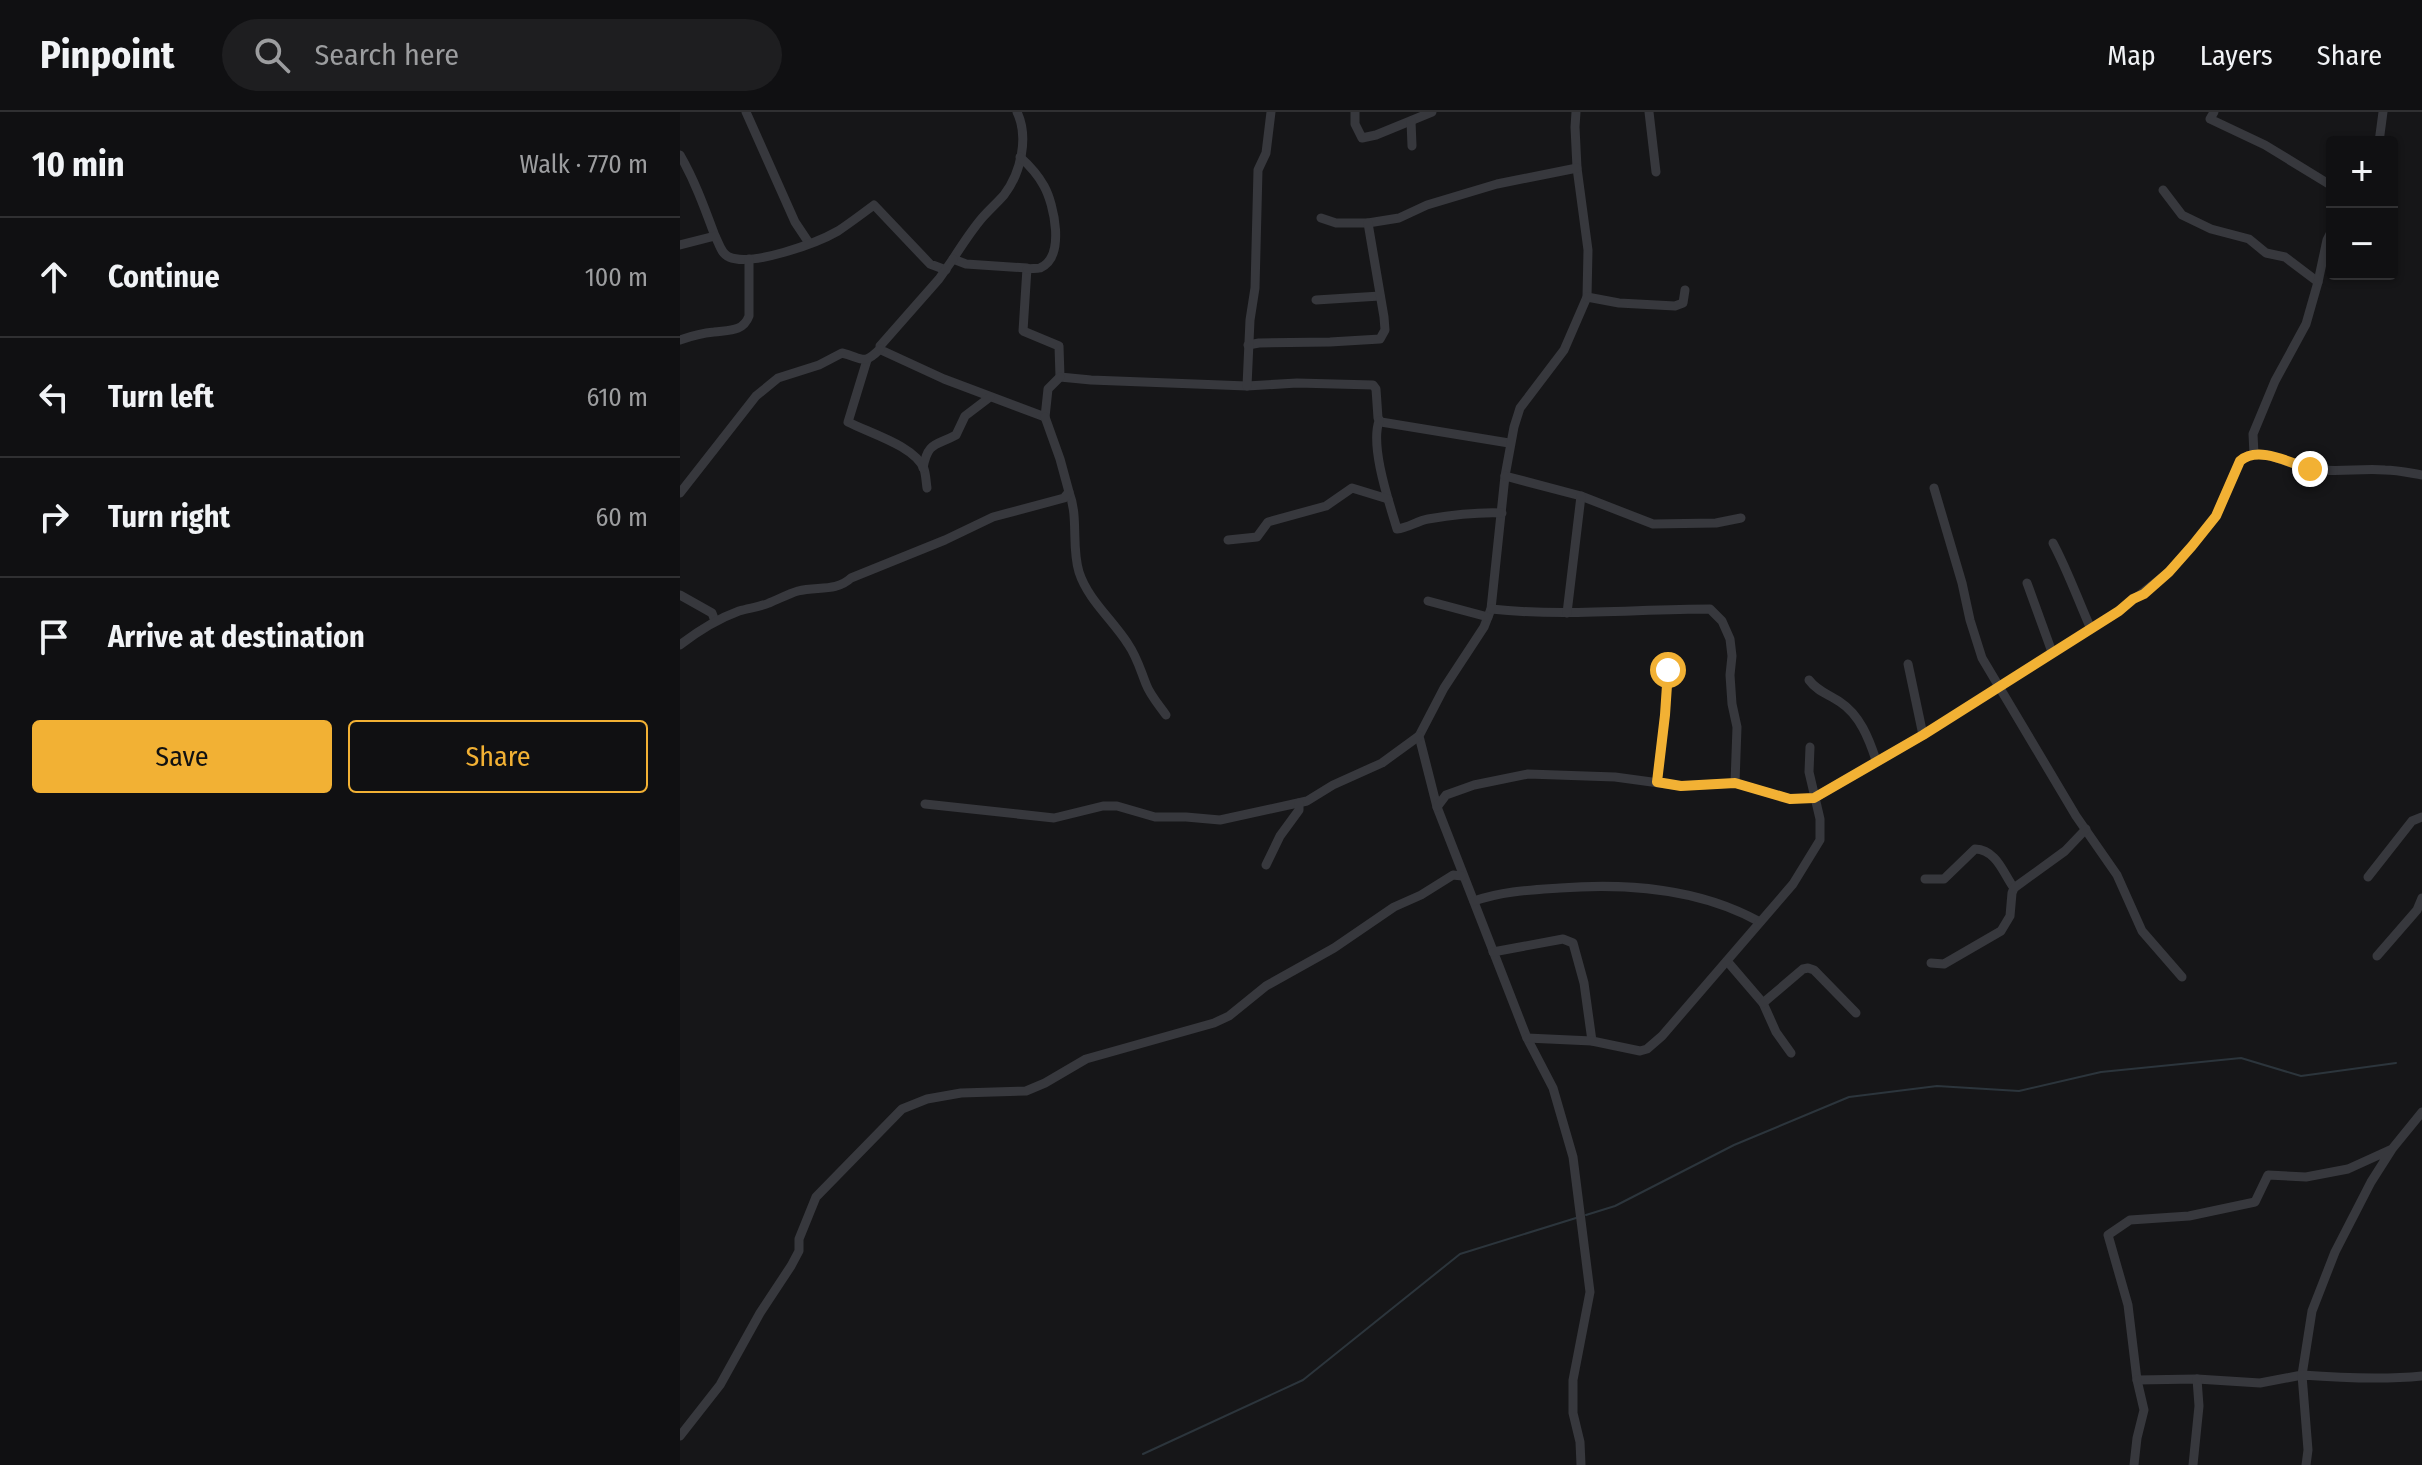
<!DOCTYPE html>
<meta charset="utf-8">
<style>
body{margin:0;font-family:"Fira Sans Condensed",sans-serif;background:#1e1e20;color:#f1f3f6}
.controls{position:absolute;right:24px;top:24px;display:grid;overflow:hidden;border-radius:8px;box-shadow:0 2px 6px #0004}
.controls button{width:72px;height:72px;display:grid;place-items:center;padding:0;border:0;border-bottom:2px solid #303032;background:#101012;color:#f1f3f6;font:40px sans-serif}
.stop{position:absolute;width:24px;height:24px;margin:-18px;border:6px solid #f2b134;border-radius:50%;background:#fff}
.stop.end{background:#f2b134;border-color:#fff;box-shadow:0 2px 8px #0008}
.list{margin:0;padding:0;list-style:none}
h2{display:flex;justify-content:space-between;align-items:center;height:104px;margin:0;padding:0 32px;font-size:34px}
h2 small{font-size:26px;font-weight:400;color:#9c9d9f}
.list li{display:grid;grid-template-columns:52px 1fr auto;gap:24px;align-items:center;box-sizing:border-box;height:120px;padding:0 32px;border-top:2px solid #303032}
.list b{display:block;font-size:30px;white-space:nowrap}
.list em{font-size:26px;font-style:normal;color:#9c9d9f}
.actions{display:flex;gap:16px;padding:24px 32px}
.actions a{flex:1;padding:18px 0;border:2px solid #f2b134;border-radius:8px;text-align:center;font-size:28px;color:#f2b134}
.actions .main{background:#f2b134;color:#111}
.icon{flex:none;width:44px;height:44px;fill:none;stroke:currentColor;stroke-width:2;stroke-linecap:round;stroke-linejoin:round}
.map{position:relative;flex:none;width:1742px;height:1353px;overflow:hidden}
header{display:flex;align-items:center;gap:48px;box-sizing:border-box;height:112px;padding:0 40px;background:#101012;border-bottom:2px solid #303032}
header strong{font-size:38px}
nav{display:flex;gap:44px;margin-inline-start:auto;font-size:28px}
.search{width:560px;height:72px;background:#1e1e20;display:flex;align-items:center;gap:20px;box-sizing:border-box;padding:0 28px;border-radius:44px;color:#9c9d9f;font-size:30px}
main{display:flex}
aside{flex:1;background:#101012}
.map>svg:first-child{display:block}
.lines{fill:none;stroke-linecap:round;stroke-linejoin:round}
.stream{stroke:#2c353c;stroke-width:2}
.minor{stroke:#37383d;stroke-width:9}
.route{stroke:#f2b134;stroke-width:10}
</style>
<header>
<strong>Pinpoint</strong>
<div class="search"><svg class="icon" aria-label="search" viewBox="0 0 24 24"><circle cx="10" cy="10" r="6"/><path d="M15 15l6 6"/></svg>Search here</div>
<nav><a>Map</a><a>Layers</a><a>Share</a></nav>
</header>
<main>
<aside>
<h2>10 min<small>Walk · 770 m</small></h2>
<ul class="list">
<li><svg class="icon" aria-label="ahead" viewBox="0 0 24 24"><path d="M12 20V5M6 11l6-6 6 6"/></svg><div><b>Continue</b></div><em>100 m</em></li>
<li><svg class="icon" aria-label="left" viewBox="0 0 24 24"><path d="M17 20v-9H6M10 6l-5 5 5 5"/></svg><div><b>Turn left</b></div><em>610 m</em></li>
<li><svg class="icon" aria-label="right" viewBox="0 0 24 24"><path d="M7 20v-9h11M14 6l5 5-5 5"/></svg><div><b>Turn right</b></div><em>60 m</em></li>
<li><svg class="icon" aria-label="arrive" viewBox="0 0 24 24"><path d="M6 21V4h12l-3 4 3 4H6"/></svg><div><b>Arrive at destination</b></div></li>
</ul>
<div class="actions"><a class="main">Save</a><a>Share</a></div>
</aside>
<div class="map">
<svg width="1742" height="1353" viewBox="0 0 1742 1353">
<rect width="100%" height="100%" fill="#161618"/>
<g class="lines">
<g class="stream">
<polyline points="906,1103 935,1094 1054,1033 1169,985 1257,974 1339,979 1421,960 1561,946 1621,964 1716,951"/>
<polyline points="463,1342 623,1268 780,1142 896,1106"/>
</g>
<g class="minor">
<polyline points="66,0 115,110 129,131"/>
<path d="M 337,0 C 349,25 341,61 324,83 C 317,91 309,98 302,106 C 291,119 282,133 273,147 L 286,152 L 347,156 L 343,219 L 379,234 L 380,265 L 411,268 L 567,274 L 617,271 L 693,273 L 696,277 L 698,306 L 701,310 L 829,331"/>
<polyline points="675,0 675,12 682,26 696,23 752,0"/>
<polyline points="896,0 895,15 897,56 908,138 907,185 884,238 840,296 834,315 825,364 811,497 804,515 764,576 739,624 757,695 847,926 873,976 893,1045 910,1180 893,1268 893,1301 900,1330 901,1353"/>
<polyline points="969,0 976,60"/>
<polyline points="1534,0 1530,7 1585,33 1652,74"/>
<polyline points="731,9 732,34"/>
<polyline points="1699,30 1703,0"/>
<path d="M 0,43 C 15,69 25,97 35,124"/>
<path d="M 340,45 C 349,53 358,63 364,74 C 374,92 386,145 360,156 C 356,157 351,156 347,157"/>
<polyline points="1483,78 1502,103 1531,117 1569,127 1586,141 1605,145 1638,170"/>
<polyline points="641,106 656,111 688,111 719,106 747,93 817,72 897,56"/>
<path d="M 0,133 L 35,124 C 39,131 41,142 49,145 C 72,155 137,131 158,119 C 170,111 182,102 194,93 L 250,152 L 266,158"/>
<polyline points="273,147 259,167 200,234 201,238 264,267 365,305 368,277 380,265"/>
<polyline points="907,185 939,191 995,194 1003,191 1005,178"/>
<polyline points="636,188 700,184"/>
<path d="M 0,228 C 11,224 23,221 34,220 C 49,218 63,220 69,204 L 69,147"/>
<polyline points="568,233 579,231 650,230 700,227 705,218 704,205 688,111"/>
<path d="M 187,248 L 168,310 C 189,321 235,334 244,357 C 246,363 246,370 247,376"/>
<polyline points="567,274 570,208 575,176 578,58 586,41 591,0"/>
<path d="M 699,309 C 690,335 709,390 717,417 C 728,416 737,409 748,407 C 772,403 798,400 822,401"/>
<polyline points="1574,342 1573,322 1595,269 1626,212 1638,170 1647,128 1652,118"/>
<path d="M 243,356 C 248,329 256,334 276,323 L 285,304 L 310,285"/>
<polyline points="825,364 901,384 973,412 1036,411 1061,406"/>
<polyline points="1254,376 1282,471 1290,508 1302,546 1396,704 1437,763 1462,819 1502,865"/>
<path d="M 389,380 C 399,406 391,434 399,460 C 408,488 433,508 448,532 C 457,545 460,557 466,572 C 470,583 479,593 486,603"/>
<path d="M 0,381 L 76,284 L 98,266 L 139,253 L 162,241 C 183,246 183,254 200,237"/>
<polyline points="548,428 577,425 588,410 646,394 672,376 708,387"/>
<path d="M 1373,431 C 1388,459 1398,488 1411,517"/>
<polyline points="1347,471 1372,540"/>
<polyline points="0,483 32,501 35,509"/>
<polyline points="748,489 808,505"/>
<path d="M 811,497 C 884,505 957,497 1030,497 L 1042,509 L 1050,527 L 1052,544 L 1050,563 L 1052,592 L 1057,615 L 1055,671"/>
<polyline points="887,501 901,384"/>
<path d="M 0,533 C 18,519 37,507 59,499 C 69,496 80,495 89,491 C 99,487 108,482 118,479 C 137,474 156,480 171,466 L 265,428 L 313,405 L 384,386 L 389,380 L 380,347 L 365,305"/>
<polyline points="1228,552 1243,623"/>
<path d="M 1129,568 C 1137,579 1148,582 1160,590 C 1180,603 1189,627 1196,648"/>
<polyline points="977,670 985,603 988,558"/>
<polyline points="245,692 374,706 423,694 437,694 475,705 506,705 540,708 627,689 653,673 702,651 739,624"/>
<path d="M 757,695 L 766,683 L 794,673 L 848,662 L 935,665 L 1001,674 L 1055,671 L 1110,687 L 1134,686 L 1243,623 L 1439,499 L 1489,460 L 1512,434 L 1536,404 L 1560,349 C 1579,331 1609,354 1631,357 C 1655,361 1681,356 1705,358 C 1717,358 1730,361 1742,363"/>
<polyline points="586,753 600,724 619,698 619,691"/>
<polyline points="1688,765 1732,709 1742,705"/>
<path d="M 1245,767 L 1264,767 L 1295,737 C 1317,738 1323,761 1334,776"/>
<path d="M 794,789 C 823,779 850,778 880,776 C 948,771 1019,776 1080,810"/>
<polyline points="813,840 883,827 893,831 904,871 912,929"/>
<polyline points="1697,844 1737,798 1742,786"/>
<polyline points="1047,849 1083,891 1096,920 1111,941"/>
<polyline points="1251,851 1264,852 1321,819 1330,804 1332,781 1334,776 1385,739 1406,717"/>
<polyline points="1083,891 1123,857 1128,856 1134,858 1176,901"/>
<polyline points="847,926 912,929 960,939 967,937 982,924 1113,772 1140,728 1140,707 1129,660 1130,635"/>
<polyline points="1712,1037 1668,1057 1626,1065 1588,1063 1575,1090 1509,1104 1450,1108 1428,1123 1448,1193 1457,1268 1517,1267 1580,1271 1622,1263 1632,1199 1655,1140 1691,1070 1712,1037 1742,1000"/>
<polyline points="0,1324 40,1273 80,1201 111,1154 119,1139 119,1127 136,1085 222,997 247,987 281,981 346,979 365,971 406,947 534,911 549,904 586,874 654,836 714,795 741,783 773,763 782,764"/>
<polyline points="1454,1353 1457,1326 1464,1298 1457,1268"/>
<polyline points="1513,1353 1519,1294 1517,1267"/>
<path d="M 1626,1353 L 1628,1338 L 1622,1263 C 1662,1266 1702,1268 1742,1264"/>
</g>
</g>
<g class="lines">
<path class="route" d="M 988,558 L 985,603 L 977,670 L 1001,674 L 1055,671 L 1110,687 L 1134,686 L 1243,623 L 1439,499 L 1453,487 L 1464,482 L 1489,460 L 1512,434 L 1536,404 L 1560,349 C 1578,333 1610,351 1630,357"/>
</g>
</svg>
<div class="controls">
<button>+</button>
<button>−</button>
</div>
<div class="stop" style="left:988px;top:558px"></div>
<div class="stop end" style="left:1630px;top:357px"></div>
</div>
</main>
